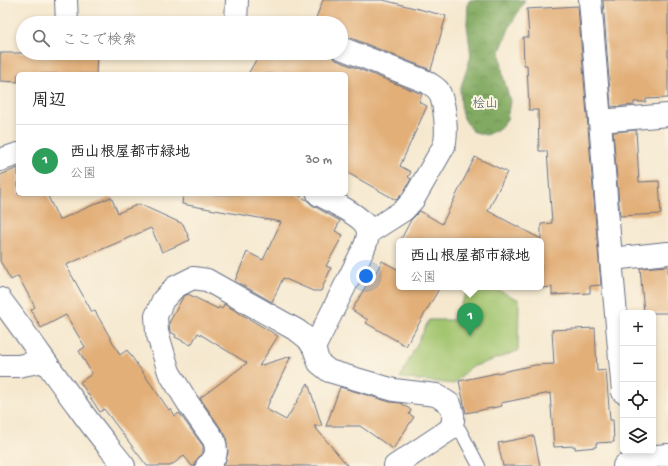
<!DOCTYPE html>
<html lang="ja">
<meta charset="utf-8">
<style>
body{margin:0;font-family:"Gochi Hand","Klee One",sans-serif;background:#f2f2f2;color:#222}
.controls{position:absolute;right:12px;bottom:12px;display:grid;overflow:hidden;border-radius:6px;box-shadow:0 2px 6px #0003}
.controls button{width:36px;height:36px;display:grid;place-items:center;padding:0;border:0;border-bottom:1px solid #e0e0e0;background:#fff;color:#222;font:20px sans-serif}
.you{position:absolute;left:366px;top:276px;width:14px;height:14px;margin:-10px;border:3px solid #fff;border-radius:50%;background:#1a73e8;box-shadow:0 0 0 6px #1a73e833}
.badge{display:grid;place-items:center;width:26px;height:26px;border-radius:50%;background:#1f6fb2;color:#fff;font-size:13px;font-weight:700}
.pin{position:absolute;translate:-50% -33px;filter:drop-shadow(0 1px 2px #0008)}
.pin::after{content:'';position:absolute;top:21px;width:14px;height:12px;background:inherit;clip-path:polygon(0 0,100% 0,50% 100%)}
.popup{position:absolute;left:396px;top:238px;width:148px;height:52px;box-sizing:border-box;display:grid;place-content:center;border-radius:6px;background:#fff;filter:drop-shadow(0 1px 3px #0005);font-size:13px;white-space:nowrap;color:#767676}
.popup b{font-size:15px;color:#222}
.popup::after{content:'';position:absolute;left:50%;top:100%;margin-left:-8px;border:8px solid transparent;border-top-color:#fff}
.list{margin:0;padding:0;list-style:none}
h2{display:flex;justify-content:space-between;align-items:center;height:52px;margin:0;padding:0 16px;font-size:17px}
h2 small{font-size:13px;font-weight:400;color:#767676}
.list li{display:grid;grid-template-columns:26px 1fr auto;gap:12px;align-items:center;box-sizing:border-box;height:72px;padding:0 16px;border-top:1px solid #e0e0e0}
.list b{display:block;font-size:15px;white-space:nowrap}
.list p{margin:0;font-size:13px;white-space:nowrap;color:#767676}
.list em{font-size:13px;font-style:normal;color:#767676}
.icon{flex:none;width:22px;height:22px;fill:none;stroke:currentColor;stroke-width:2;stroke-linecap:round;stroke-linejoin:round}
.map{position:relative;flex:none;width:668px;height:466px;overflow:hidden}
.search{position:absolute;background:#fff;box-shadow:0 2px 6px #0003;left:16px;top:16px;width:332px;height:44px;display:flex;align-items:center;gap:10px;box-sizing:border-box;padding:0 14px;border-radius:22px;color:#767676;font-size:15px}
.panel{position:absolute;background:#fff;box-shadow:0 2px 6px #0003;left:16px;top:72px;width:332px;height:124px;border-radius:6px}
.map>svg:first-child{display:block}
.forest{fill:url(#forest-crowns);stroke:#4e6c60}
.park{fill:#a3c56f;stroke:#5f7a66}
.building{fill:#e2af78}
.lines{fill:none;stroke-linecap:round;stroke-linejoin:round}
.service-casing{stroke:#677086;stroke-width:14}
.minor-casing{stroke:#677086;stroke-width:24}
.service{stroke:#fff;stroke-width:12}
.minor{stroke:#fff;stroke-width:22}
.labels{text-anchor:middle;stroke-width:4;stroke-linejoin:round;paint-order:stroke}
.park-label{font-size:13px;fill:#445c63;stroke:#fcf5e5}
</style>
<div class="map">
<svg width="668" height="466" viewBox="0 0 668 466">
<defs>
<pattern id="forest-crowns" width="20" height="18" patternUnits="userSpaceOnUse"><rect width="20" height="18" fill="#82aa62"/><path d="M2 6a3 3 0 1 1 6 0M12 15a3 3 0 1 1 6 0" fill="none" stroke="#6a8b54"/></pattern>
</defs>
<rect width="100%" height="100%" fill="#fcf5e5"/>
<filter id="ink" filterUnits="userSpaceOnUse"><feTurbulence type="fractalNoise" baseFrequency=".025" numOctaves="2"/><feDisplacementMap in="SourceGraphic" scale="8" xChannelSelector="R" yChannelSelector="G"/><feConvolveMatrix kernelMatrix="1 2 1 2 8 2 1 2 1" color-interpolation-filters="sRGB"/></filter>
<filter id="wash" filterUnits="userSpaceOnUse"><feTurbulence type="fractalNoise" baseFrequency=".012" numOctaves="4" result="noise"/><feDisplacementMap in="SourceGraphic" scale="16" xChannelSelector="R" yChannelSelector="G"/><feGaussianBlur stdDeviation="0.9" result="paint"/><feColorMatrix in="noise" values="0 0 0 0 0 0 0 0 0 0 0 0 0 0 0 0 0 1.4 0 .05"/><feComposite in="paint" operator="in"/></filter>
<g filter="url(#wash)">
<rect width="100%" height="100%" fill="#f5e8cf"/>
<polygon class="forest" points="470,0 525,0 510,26 500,51 503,76 510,101 507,119 500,128 486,135 472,131 462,115 460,90 471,56 467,24 468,3"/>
<polygon class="park" points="469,287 492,287 519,300 518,351 469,368 454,384 400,378 429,320 453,320"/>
<g id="blocks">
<g class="building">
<polygon points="323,0 383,0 446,16 431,70 346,36 341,36 341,23 314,23"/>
<polygon points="603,0 668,0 668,98 646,99 646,102 634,102 634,105 611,107"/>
<polygon points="578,6 601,285 590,286 590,293 552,295 552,287 541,288 541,241 400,241 411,220 420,211 442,224 475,157 507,172 488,211 541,239 541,224 552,223 547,151 539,151 538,110 529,110 527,65 524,65 523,37 529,37 527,9"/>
<polygon points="0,53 97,53 96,74 18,74 18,82 0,81"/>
<polygon points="260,53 330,53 331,56 336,60 422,94 419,102 427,106 400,166 411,172 408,177 411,179 403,193 396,200 346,172 346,74 248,74"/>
<polygon points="636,130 639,182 659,181 661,214 620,216 613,132"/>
<polygon points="18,168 18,194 47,194 59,220 111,197 118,213 139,204 183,224 190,240 162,252 151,228 66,265 92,312 95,311 120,355 127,350 169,410 171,409 175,416 179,413 203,446 203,452 195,462 195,466 192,466 184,456 170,466 147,466 104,409 100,412 80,382 92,374 79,351 85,347 66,315 41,328 31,310 35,307 18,276 11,280 0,261 0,175"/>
<polygon points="183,194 296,194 307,200 312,205 340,221 335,231 343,235 326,266 331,268 321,291 313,291 283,278 272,302 235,281 247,252 263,260 281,222 182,204"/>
<polygon points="382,261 399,270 399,287 440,287 406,346 366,323 368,320 352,310 367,284 369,285"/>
<polygon points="668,266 668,313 644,313 640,268"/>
<polygon points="188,294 218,309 219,307 222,309 224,304 278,336 259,366 291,356 266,409 286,420 308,383 322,426 314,426 348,466 224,466 228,453 226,436 200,398 247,363 198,333 191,345 175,337 176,335 170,332 169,323 183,297"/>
<polygon points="595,328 597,371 606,370 610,420 613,420 614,442 596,443 596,447 575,449 575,446 554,447 550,393 501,403 502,406 466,413 459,381 535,365 554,364 552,330"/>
<polygon points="340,387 390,402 401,403 411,410 409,414 414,417 393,449 360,426 326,426"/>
<polygon points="534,436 540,466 503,466 498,443"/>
</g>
</g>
</g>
<g filter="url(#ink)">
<use href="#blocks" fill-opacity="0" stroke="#677086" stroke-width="1"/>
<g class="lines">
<defs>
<polyline id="service" points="453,425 460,430 479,466"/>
<g id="minor">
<polyline points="66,0 67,23"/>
<polyline points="590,0 600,121 668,115"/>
<polyline points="236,23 237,0"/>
<path d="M 341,48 L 427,82 C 431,85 435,87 438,90 C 445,101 448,134 444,146 L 413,200 L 404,210 L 368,233"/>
<polyline points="600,121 611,259"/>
<polyline points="0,160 18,154"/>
<path d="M 0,299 C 27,334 52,372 79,408 C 93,428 109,447 124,466"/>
<path d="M 314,348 L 319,363 L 329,371 L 394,390 L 436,395 L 450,404 C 454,414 455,421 449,430 L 395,466"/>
<polyline points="0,366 18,366 44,361"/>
<polyline points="623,392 611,259 668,253"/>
<path d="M 207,466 C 216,459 218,451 214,440 L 188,403 L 169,372 L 157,332 L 156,316 L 163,300 L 175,287 L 193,278 L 207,280 L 298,331 L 308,339 L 314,348 L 364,248 C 367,241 370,233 366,226 C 361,216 329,200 318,194"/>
<polyline points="624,466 657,456 668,455"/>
</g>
</defs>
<use href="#service" class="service-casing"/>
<use href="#minor" class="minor-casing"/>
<use href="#service" class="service"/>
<use href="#minor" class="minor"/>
</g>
</g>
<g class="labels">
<g class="park-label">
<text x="485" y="107">桧山</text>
</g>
</g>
</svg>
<div class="controls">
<button>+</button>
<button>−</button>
<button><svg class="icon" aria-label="locate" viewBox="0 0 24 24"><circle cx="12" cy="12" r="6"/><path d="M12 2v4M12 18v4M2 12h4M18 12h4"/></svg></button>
<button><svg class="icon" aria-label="layers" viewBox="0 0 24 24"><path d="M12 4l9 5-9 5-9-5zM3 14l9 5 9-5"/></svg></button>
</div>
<div class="you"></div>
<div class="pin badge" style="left:470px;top:336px;background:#2e9e5b">1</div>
<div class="popup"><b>西山根屋都市緑地</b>公園</div>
<div class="search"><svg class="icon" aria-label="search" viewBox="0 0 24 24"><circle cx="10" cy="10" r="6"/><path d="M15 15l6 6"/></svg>ここで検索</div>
<section class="panel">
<h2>周辺<small></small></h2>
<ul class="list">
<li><span class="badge" style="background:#2e9e5b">1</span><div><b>西山根屋都市緑地</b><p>公園</p></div><em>30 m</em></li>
</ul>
</section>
</div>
